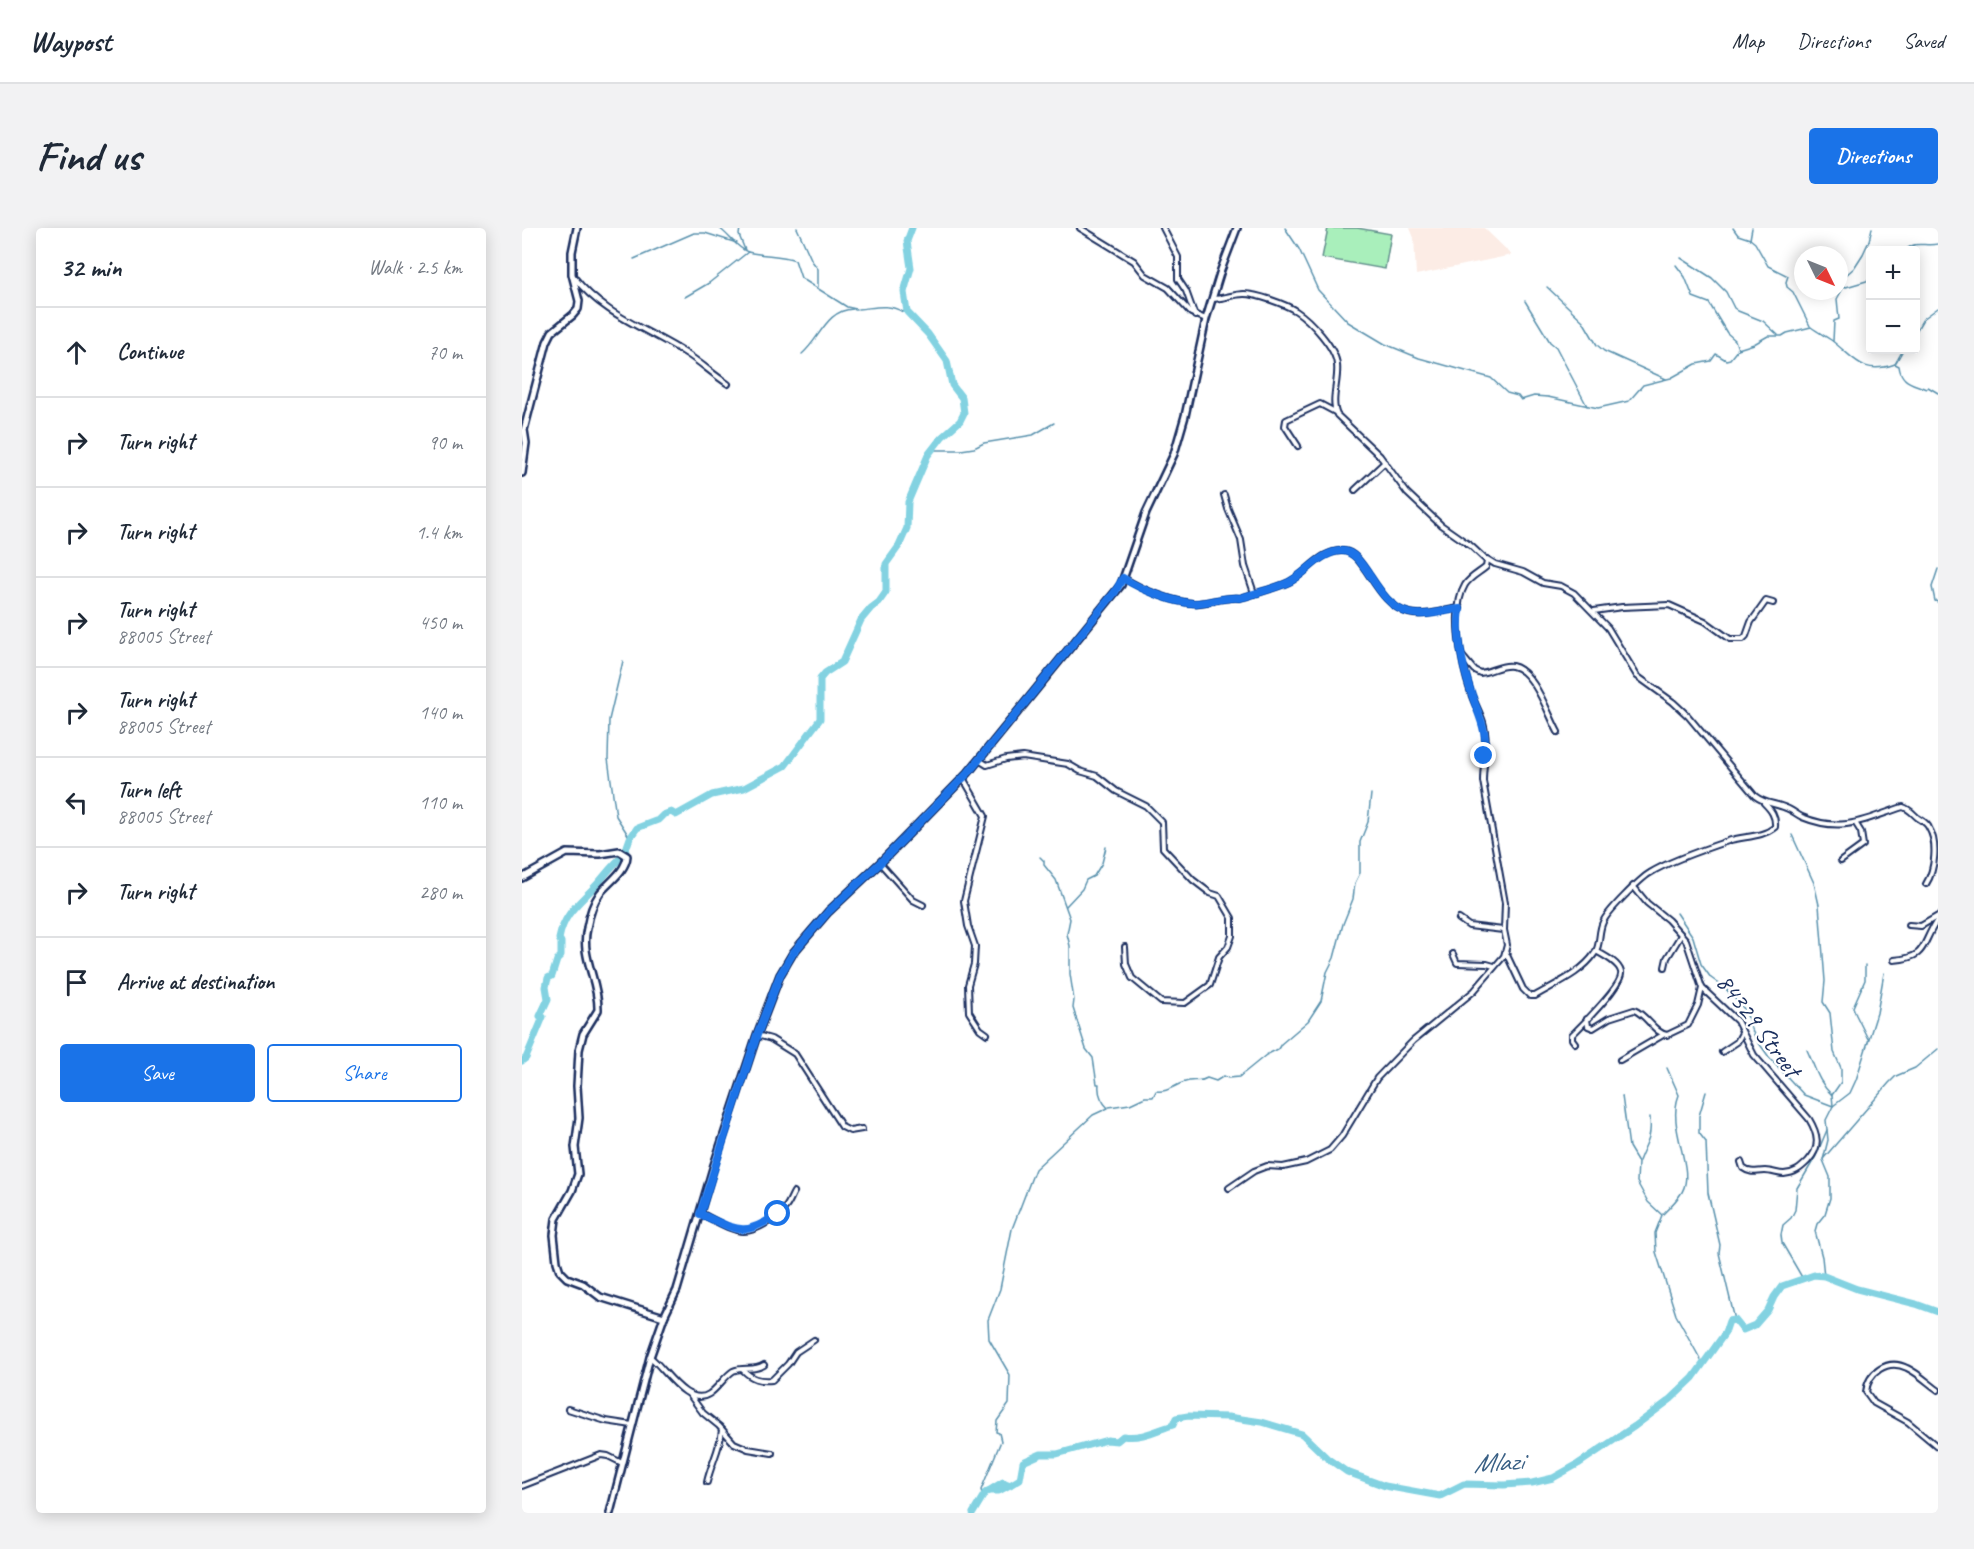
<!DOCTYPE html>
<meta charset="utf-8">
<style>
body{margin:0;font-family:Caveat,sans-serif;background:#f2f2f3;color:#1f2937}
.controls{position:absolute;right:18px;top:18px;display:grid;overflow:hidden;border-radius:6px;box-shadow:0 3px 15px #0003}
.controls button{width:54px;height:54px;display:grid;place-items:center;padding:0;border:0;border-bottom:2px solid #e0e1e3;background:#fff;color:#1f2937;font:30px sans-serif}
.compass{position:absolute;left:1272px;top:18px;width:54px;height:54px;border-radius:50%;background:#fff;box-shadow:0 3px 15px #0003;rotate:133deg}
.stop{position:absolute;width:18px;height:18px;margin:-14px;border:4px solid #1a73e8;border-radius:50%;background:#fff}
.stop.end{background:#1a73e8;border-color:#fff;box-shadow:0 2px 6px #0008}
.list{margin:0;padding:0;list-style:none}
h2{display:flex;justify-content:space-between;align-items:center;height:78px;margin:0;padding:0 24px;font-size:26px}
h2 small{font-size:20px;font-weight:400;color:#747a83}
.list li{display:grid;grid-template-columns:39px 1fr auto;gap:18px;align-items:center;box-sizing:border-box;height:90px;padding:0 24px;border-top:2px solid #e0e1e3}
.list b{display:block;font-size:22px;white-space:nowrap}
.list p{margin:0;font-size:20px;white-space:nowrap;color:#747a83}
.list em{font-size:20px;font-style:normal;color:#747a83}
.actions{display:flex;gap:12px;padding:18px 24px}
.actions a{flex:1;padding:14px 0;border:2px solid #1a73e8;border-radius:6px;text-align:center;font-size:21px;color:#1a73e8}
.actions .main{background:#1a73e8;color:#fff}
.icon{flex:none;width:33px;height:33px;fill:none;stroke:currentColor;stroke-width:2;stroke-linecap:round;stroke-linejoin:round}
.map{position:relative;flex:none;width:1416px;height:1285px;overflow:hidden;border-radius:6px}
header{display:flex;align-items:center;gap:36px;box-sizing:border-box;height:84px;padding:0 30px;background:#fff;border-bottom:2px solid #e0e1e3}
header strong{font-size:28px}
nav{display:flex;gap:33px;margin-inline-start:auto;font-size:21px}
.intro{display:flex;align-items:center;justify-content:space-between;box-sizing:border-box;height:144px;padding:0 36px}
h1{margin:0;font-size:42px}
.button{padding:15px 27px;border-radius:6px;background:#1a73e8;color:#fff;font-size:21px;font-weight:700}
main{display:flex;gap:36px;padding:0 36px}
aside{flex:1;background:#fff;border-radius:6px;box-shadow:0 3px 15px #0003}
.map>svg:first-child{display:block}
.built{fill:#fcece5}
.green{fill:#a9efbb;stroke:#628f8c;stroke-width:1.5}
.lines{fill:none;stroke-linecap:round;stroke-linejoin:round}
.stream{stroke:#5991ad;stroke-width:1.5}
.river{stroke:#83d2e1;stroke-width:7}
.street-casing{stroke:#1b2f5e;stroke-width:8}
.secondary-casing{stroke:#1b2f5e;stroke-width:10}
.street{stroke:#fff;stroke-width:4}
.secondary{stroke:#fff;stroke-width:5}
.route{stroke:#1a73e8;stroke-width:8}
.labels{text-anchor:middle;stroke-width:4.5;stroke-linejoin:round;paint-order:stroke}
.street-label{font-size:26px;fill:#1b2f5e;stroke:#fff}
.water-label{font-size:27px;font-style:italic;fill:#3a6085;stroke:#fff}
</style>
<header>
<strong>Waypost</strong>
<nav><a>Map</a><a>Directions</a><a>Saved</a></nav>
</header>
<div class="intro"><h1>Find us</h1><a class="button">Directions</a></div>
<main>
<aside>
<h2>32 min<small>Walk · 2.5 km</small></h2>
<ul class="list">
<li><svg class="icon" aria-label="ahead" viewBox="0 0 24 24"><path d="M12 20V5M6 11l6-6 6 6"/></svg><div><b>Continue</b></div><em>70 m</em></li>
<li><svg class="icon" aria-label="right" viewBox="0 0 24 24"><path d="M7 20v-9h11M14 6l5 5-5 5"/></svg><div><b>Turn right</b></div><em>90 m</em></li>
<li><svg class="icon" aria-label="right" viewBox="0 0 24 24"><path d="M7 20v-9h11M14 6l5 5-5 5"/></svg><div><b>Turn right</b></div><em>1.4 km</em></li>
<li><svg class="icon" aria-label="right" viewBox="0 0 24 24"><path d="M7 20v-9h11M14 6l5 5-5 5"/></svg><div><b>Turn right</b><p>88005 Street</p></div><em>450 m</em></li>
<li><svg class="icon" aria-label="right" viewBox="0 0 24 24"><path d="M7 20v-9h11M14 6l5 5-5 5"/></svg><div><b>Turn right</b><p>88005 Street</p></div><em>140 m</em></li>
<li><svg class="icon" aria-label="left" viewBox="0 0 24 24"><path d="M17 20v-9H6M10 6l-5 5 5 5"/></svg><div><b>Turn left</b><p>88005 Street</p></div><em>110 m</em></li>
<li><svg class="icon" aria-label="right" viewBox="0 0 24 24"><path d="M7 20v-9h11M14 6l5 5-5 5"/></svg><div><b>Turn right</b></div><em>280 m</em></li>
<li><svg class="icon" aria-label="arrive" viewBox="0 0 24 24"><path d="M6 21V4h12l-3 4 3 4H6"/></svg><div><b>Arrive at destination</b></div></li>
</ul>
<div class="actions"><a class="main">Save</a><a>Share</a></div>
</aside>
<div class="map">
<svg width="1416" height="1285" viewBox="0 0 1416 1285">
<rect width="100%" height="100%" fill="#fff"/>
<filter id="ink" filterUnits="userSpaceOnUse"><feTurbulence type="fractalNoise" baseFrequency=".0167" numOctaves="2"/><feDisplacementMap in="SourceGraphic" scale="12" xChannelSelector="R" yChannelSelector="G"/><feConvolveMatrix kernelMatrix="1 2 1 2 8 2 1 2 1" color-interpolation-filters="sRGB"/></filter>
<g filter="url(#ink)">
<polygon class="built" points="888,0 962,0 990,27 894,47 892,10"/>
<polygon class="green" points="806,0 835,0 869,6 863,41 800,30"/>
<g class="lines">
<g class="stream">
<path d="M 197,0 C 206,6 216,21 226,24 C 242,28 258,27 273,32 L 279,50 L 325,79 L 334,81"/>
<polyline points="218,0 217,7 223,22"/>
<polyline points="275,0 290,33 296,41 296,59"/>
<path d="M 763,0 L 777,21 L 796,62 L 826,94 L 863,116 L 897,130 L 969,150 L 985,165 L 996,168 L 999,172 L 1012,168 L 1026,169 L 1076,180 L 1107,173 L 1121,157 L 1149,150 L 1174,136 L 1189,133 L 1194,126 L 1204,132 L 1208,131 L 1216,121 L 1232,116 L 1246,108 L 1260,108 L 1265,105 L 1289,99 C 1296,104 1303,108 1309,112 C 1333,130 1340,148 1373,136 L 1377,138 C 1379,155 1391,155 1404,161 L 1406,159 L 1416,165"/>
<polyline points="1211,0 1216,7 1228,11 1233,15 1246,38 1266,48 1264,54 1265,59 1271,64 1288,98"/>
<polyline points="1415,0 1416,0"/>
<polyline points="1228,11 1230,0"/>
<path d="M 1384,22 C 1393,12 1403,19 1416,16"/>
<polyline points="1159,30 1190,50 1204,64 1212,80 1216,83 1241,93 1256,107"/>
<polyline points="112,31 172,5 183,5 215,15"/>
<polyline points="1154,37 1163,49 1171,69 1187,75 1205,105 1213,112 1216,121"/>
<polyline points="1322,58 1324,59 1348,52"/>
<polyline points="1025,59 1061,93 1075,117 1082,123 1144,151"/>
<polyline points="163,69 187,55 226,24"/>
<polyline points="1003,73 1028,114 1034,119 1065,178"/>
<path d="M 336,81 C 352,80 365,75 381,84 L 385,82"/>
<polyline points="1394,103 1401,91 1416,80"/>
<polyline points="1311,113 1312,93 1317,91 1315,71 1320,62 1323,48 1332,40 1341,26 1347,13 1350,0"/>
<path d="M 280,126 C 298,111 304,82 331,81"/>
<polyline points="1373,136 1381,122"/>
<polyline points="410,222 439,222 452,220 462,215 511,207 532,195"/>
<polyline points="1416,341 1410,359 1413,373 1416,374"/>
<polyline points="101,433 87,492 86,531 94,588 108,610"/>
<polyline points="1270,607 1292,655 1297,677 1303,753 1301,774 1308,785 1312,824 1319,840 1319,854 1310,867 1311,878 1304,892 1306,912 1301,932 1308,949 1308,970 1303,986 1295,996 1293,1003 1300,1029 1302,1048"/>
<polyline points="544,678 560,661 564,652 572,648 580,635 584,619"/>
<polyline points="1155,685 1171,709 1179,736 1189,750 1203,760 1224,783 1228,798 1234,811 1247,829 1282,867 1311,878 1328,865 1334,852 1355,785 1362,745"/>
<polyline points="1343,737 1343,752 1331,779 1334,787 1346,811"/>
<path d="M 1285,822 C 1293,839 1296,854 1310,867"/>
<polyline points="1184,864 1177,888 1177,905 1184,914 1186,965 1198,1017 1197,1025 1213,1092"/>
<polyline points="1100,868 1107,919 1116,934 1115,954 1126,974 1140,987 1133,1005 1134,1024 1154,1087 1181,1136"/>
<path d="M 587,879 L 608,876 L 623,869 L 631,869 L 634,863 C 647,865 654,855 667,853 C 675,851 677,855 685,850 L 694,853 L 702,848 L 706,850 L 717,849 L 744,827 L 756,821 L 759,816 L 786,793 L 799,773 L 805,744 L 812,730 L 821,696 L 831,671 L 833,655 L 838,645 L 838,614 L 846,594 L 849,566"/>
<polyline points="1301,931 1367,855 1374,848 1393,840 1416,821"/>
<path d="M 1117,933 C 1124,914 1130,911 1128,889"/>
<path d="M 1141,986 C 1148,979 1155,972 1160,964 C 1174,940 1144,900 1157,867 L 1145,840"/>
<polyline points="1281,1051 1260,1015 1259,1007 1261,997 1269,990 1273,982 1275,960 1294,928 1305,902"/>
<path d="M 461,1269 L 459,1262 L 479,1213 L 477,1205 L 474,1204 L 475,1193 L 487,1176 L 488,1147 L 467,1111 L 466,1092 L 478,1061 L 490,1001 L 513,941 L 571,887 L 586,880 C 579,873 576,864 577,856 L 575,856 L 571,830 L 564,821 L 551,780 L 552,772 L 548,746 L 548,718 L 545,706 L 548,691 L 534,652 L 522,637 L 522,633 L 518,629"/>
</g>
<g class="river">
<polyline points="103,624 108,610 115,600 136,592 141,587 149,584 154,587 190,567 222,560 263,538 298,491 298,451 303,445 320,434 339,392 349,380 357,374 364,364 364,336 377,318 385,300 386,274 406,227 420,209 438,193 442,185 440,170 430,157 425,133 406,106 385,84 382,64 389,40 385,13 390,0"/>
<path d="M 0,833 L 4,830 L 21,789 L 18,788 L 26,771 L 24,759 L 26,750 L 30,748 L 35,732 L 39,728 L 39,714 L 37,711 C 42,684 58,675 76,655 C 84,646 91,636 101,628"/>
<polyline points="466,1263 477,1263 488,1257"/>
<path d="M 451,1285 L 463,1265 L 481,1254 L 488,1257 L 498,1251 L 501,1234 L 519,1226 L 535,1226 L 585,1212 L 595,1213 L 601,1208 C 619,1211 635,1202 651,1197 L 654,1190 L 666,1188 L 706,1189 L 740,1194 L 780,1206 L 805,1230 L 825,1244 L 863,1258 L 918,1268 L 942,1256 L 982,1257 L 1010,1255 L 1031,1250 L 1056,1236 L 1113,1198 L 1149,1171 L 1171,1150 L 1203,1105 L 1207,1093 L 1213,1092 L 1221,1102 L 1233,1097 L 1246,1082 L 1252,1069 L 1260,1058 L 1292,1047 L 1302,1048 L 1335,1061 L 1394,1076 L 1416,1084"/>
</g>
<defs>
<g id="street">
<polyline points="558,0 612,33 623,47 646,60 669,85 684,91"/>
<polyline points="641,0 656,29 656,51 664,63 673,88"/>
<path d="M 52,49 C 81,87 126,101 165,126 C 179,135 192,147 206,156"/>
<path d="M 690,71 C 702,71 711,66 722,66 C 735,66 763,76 774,83 C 788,92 814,120 815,137 C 817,152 808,173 815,187 L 858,228 L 885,265 L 919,297 L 949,318 L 965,333 L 964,339 C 957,345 948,349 943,357 C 928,382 940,438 949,465 C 952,475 958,484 961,494 C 967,514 961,533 961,553 L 983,675 L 982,702 L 985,717 L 982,728 L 952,763 L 891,813 L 855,850 L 820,908 L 808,922 L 784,934 L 761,939 L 745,938 L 732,943 L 707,960"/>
<polyline points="776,218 763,198 764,192 798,176 813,184"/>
<polyline points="833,262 863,234"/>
<polyline points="702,267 706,281 719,312 723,338 732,365"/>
<path d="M 965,331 L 973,336 L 1001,344 L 1021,355 L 1039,358 L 1052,365 L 1086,400 L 1115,448 L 1151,474 L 1166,488 L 1233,568 C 1243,576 1253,575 1264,580 C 1270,582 1274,586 1280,589 C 1322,606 1342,591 1381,579 C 1388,581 1391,586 1396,590 C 1401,593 1405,595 1407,600 C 1416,615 1413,642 1404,656"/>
<path d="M 602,350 C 619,361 656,377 677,375 C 689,374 707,368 718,370 C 734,365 752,361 767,354 C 786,345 799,321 822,323 C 843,324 854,377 887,385 C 903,389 922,382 938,380"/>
<polyline points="1072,383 1100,379 1147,377 1183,393 1208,411 1221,411 1224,408 1229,394 1244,373 1251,375"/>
<path d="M 941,429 L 952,442 L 958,445 C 969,444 979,436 990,438 C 1012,442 1026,486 1036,504"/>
<polyline points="457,532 465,537 484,531 501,529 546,536 558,543 575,548 594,563 624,578 640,594 641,620 671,652 688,665 697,668 710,690 710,708 706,719 697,729 688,757 663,775 639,774 610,750 604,736 603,719"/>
<polyline points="441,550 463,588 442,673 446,698 453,718 452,736 446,757 447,784 458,801 465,806"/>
<polyline points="1319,633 1341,617 1339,604 1334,596"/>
<polyline points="358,635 391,672 401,677"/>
<path d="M 1111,658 L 1125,675 L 1146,692 L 1164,712 L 1180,760 L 1215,793 L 1232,827 L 1287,891 C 1296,906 1299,919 1286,933 C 1278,941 1273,945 1262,946 C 1256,946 1250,943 1243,943 C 1234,943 1229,946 1221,940 L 1219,934"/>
<polyline points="937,691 947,698 981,702"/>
<polyline points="1387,697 1399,698 1416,688"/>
<path d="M 984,725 L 1001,761 L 1008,768 L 1013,768 C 1033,756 1060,745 1073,725 C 1079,716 1076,704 1081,694 C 1085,684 1118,651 1128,645 C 1147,633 1188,619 1209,612 C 1224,608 1241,609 1253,599 C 1254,588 1249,582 1242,575"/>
<polyline points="931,726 935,735 965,736 972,738"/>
<path d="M 1372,732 C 1407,729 1398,717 1416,691"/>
<polyline points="1143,739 1145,730 1159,707"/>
<path d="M 1065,791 L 1066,798 L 1071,800 L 1087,790 L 1112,782 C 1125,787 1132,805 1145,807 L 1166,797 L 1176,777 L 1180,760"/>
<polyline points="235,807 249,811 273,826 320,899 328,903 340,901"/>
<path d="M 1053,815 L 1050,811 L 1050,807 C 1060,797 1102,756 1099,744 C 1097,735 1083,728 1074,723"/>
<polyline points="1200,824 1215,814 1220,805"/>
<polyline points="1098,832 1141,807"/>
<path d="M 178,985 C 191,991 208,1003 222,1003 C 235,1003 254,990 263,980 C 267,976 269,969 272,964"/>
<path d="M 128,1129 C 142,1139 165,1180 187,1166 C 196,1160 202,1149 211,1143 C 221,1138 232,1144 242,1137"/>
<path d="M 221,1142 C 230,1151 237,1153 250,1152 L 266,1136 L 274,1124 L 292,1112"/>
<path d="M 1416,1162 C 1406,1155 1396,1145 1385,1140 C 1365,1130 1346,1145 1344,1164 L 1352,1175 L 1386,1194 L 1416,1219"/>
<polyline points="167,1166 181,1185 197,1198 212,1215 226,1221 250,1225"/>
<polyline points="46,1181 84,1193 110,1197"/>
<path d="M 185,1254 C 189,1236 198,1221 200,1202"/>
<polyline points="0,1258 79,1227 86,1228 100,1235"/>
</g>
<g id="secondary">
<polyline points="0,245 4,215 2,202 25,114 30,104 51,87 56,81 57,73 50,46 50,24 55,0"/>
<path d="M 0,650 L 45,625 L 78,626 L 97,623 L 105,628 C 104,643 87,654 78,665 C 71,675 67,688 65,700 C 58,729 77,753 76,782 L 61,806 L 57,822 L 55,858 L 57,890 L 53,919 L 56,946 L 50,963 L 34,991 L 32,1007 L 35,1034 L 38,1043 L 45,1050 L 61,1056 L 78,1069 L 142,1089"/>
<polyline points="88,1285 128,1129 142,1089 155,1062 192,937 235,807 258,747 271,725 306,684 358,635 446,545 599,357 624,285 652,226 663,188 684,91 699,42 715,0"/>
</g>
</defs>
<use href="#street" class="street-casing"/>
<use href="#secondary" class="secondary-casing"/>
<use href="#street" class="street"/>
<use href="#secondary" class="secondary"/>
</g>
</g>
<g class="lines" filter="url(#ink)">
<path class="route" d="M 256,986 C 220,1011 214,1001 178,986 L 235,807 L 258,747 L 271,725 L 306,684 L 358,635 L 446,545 L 593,364 L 601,350 C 618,361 656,377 676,375 C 689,374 707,368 718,370 C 734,365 752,361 767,354 C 785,345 797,325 818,323 C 844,320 852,376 887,385 C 903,389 922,382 938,381 C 934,409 940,437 949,464 C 956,487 967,503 962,528"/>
</g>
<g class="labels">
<g class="street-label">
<text transform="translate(1237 797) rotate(53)" y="9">84329 Street</text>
</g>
<g class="water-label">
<text transform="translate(976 1234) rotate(-3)" y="9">Mlazi</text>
</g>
</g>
</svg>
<div class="controls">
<button>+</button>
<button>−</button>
</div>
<svg class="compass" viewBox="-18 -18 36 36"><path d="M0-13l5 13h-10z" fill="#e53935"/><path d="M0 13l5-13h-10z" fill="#747a83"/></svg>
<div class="stop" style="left:256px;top:986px"></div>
<div class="stop end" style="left:962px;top:528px"></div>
</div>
</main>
